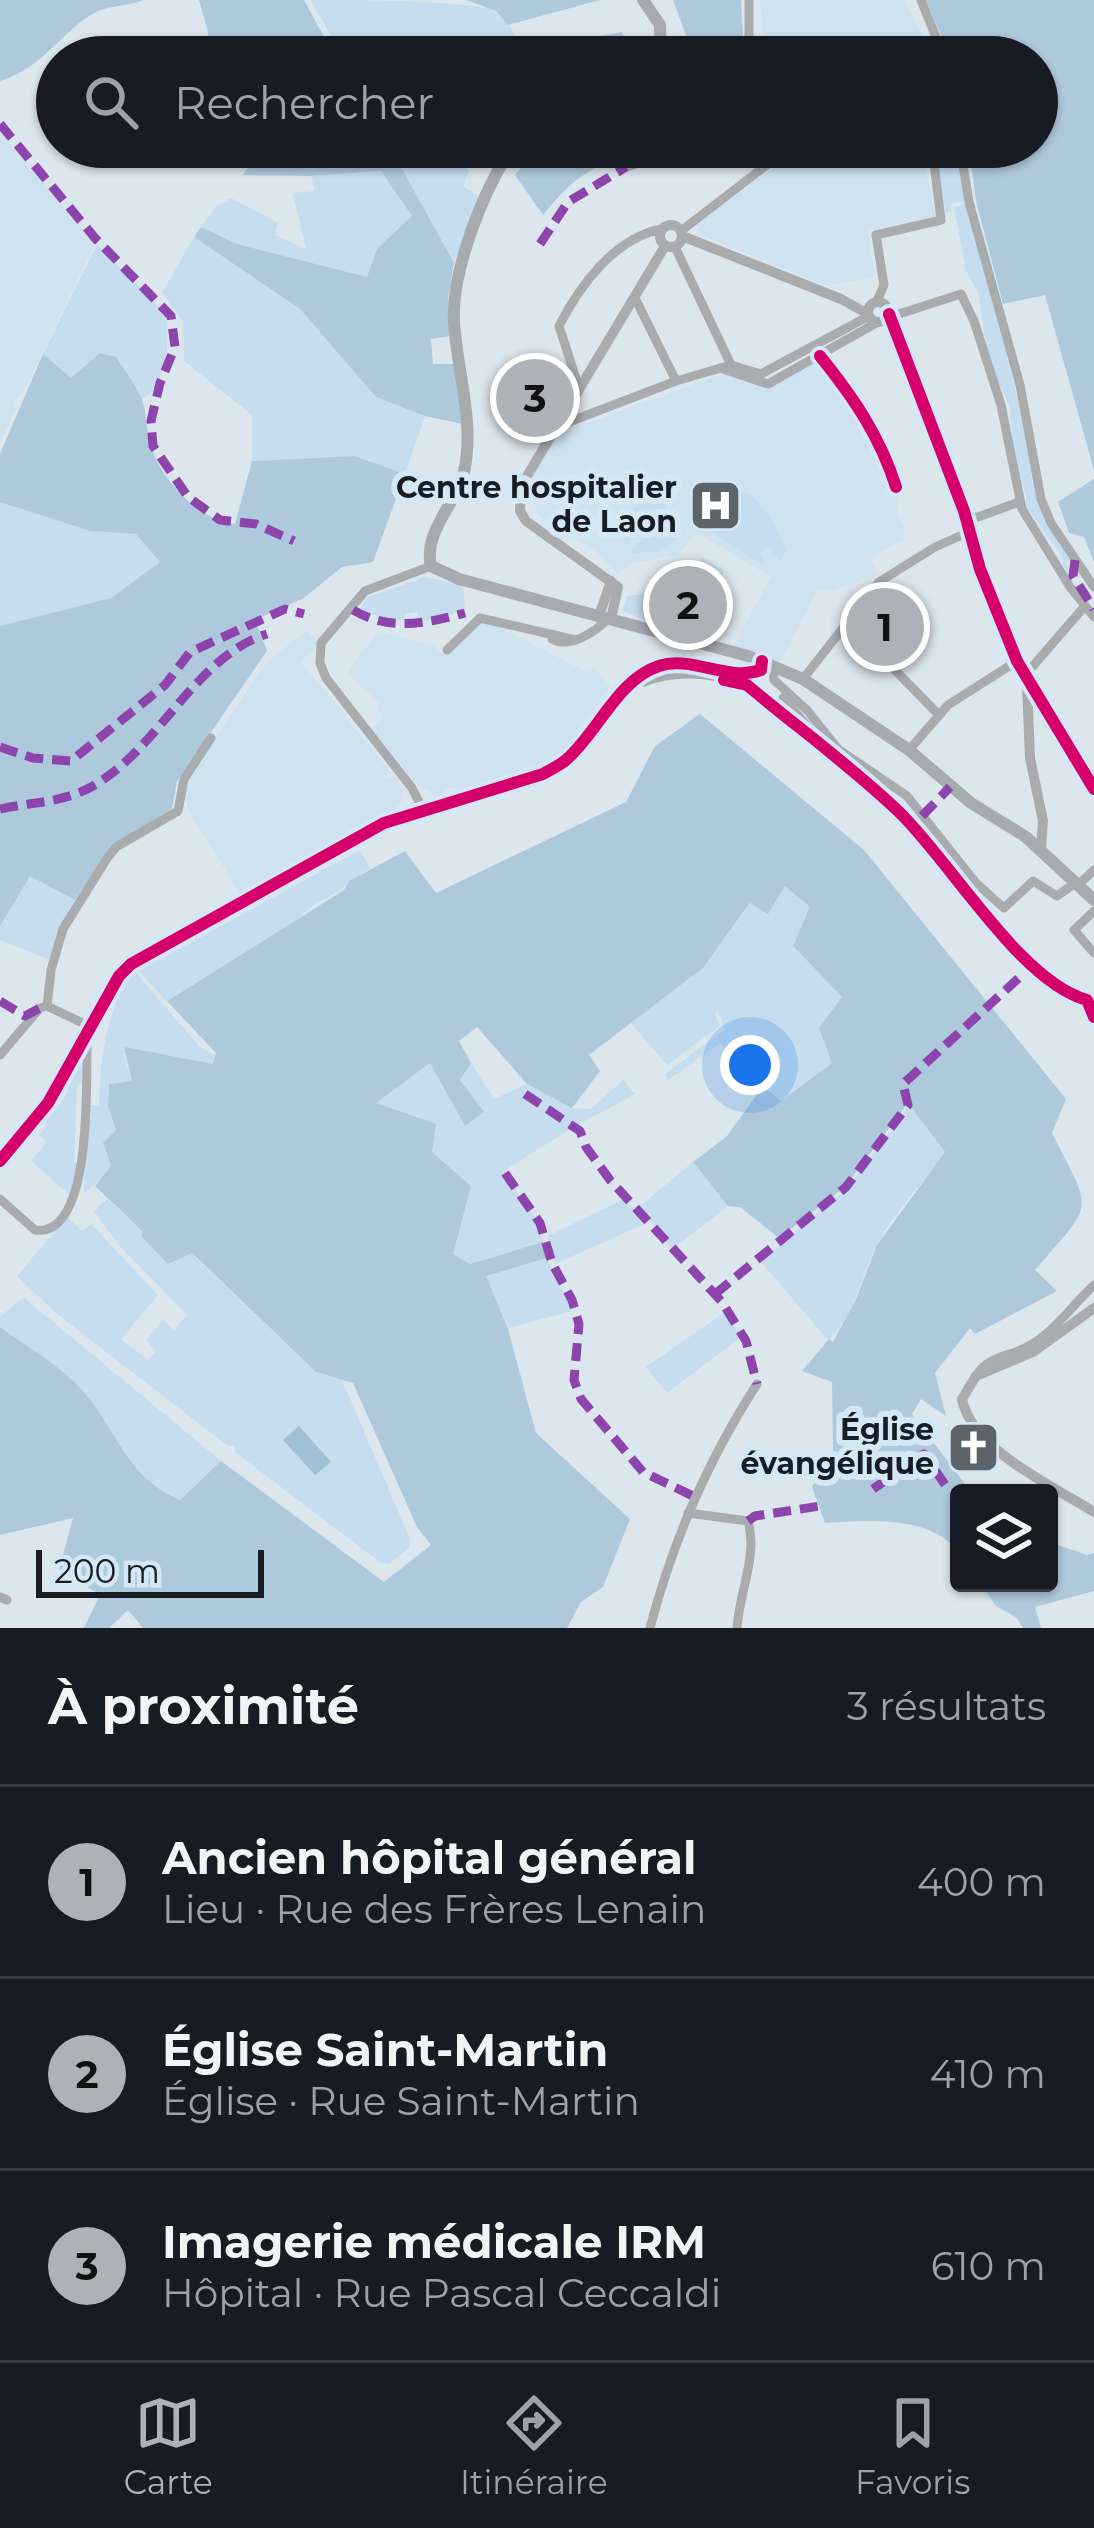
<!DOCTYPE html>
<html lang="fr">
<meta charset="utf-8">
<style>
body{margin:0;font-family:Montserrat,sans-serif;background:#20242c;color:#f1f3f6}
.controls{position:absolute;right:36px;bottom:36px;display:grid;overflow:hidden;border-radius:12px;box-shadow:0 3px 9px #0004}
.controls button{width:108px;height:108px;display:grid;place-items:center;padding:0;border:0;border-bottom:3px solid #363941;background:#171b24;color:#f1f3f6;font:60px sans-serif}
.scale{position:absolute;left:36px;bottom:30px;width:228px;box-sizing:border-box;padding-left:12px;border:6px solid #171d22;border-top:0;font-size:33px;line-height:42px;white-space:nowrap;color:#171d22;-webkit-text-stroke:9px #d4e7f5;paint-order:stroke}
.you{position:absolute;left:750px;top:1065px;width:42px;height:42px;margin:-30px;border:9px solid #fff;border-radius:50%;background:#1a73e8;box-shadow:0 0 0 18px #1a73e833}
.badge{display:grid;place-items:center;width:78px;height:78px;border-radius:50%;background:#aeb2b7;color:#111;font-size:39px;font-weight:700}
.pin{position:absolute;translate:-50% -50%;border:6px solid #fff;box-shadow:0 3px 12px #0006}
.list{margin:0;padding:0;list-style:none}
h2{display:flex;justify-content:space-between;align-items:center;height:156px;margin:0;padding:0 48px;font-size:51px}
h2 small{font-size:39px;font-weight:400;color:#9ea1a6}
.list li{display:grid;grid-template-columns:78px 1fr auto;gap:36px;align-items:center;box-sizing:border-box;height:192px;padding:0 48px;border-top:3px solid #363941}
.list b{display:block;font-size:45px;white-space:nowrap}
.list p{margin:0;font-size:39px;white-space:nowrap;color:#9ea1a6}
.list em{font-size:39px;font-style:normal;color:#9ea1a6}
.icon{flex:none;width:66px;height:66px;fill:none;stroke:currentColor;stroke-width:2;stroke-linecap:round;stroke-linejoin:round}
.map{position:relative;flex:none;width:1094px;height:1628px;overflow:hidden}
.search{position:absolute;background:#171b24;box-shadow:0 3px 9px #0004;left:36px;right:36px;top:36px;height:132px;display:flex;align-items:center;gap:30px;box-sizing:border-box;padding:0 42px;border-radius:66px;color:#9ea1a6;font-size:45px}
.sheet{height:732px;background:#171b24}
nav{display:flex;justify-content:space-around;align-items:center;box-sizing:border-box;height:168px;border-top:3px solid #363941;background:#171b24;font-size:33px;color:#9ea1a6}
nav a{display:grid;justify-items:center;gap:6px}
nav .on{color:#aeb2b7}
.map>svg:first-child{display:block}
.built{fill:#cfe2f0}
.green{fill:#c5ddef}
.forest{fill:#afc9dc}
.water{fill:#a0c0d5}
.lines{fill:none;stroke-linecap:round;stroke-linejoin:round}
.minor{stroke:#a9acaf;stroke-width:9}
.tertiary{stroke:#a9acaf;stroke-width:10}
.secondary{stroke:#a6abb0;stroke-width:12}
.quiet{stroke:#8e44ad;stroke-width:9;stroke-dasharray:18 9;stroke-linecap:butt}
.cycleway-casing{stroke:#d4e7f5;stroke-width:20}
.cycleway{stroke:#d6006c;stroke-width:12}
.labels{text-anchor:middle;stroke-width:12;stroke-linejoin:round;paint-order:stroke}
.poi-label{font-size:30px;font-weight:bold;fill:#171d22;stroke:#d4e7f5;text-anchor:end}
</style>
<div class="map">
<svg width="1094" height="1628" viewBox="0 0 1094 1628">
<rect width="100%" height="100%" fill="#dce6ed"/>
<g class="built">
<polygon points="757,0 905,0 926,43 905,57 767,57 760,1"/>
<polygon points="0,132 95,244 23,392 14,401 16,407 0,444"/>
<polygon points="800,147 927,147 925,160 935,216 868,230 875,277 825,286 699,234 698,224"/>
<polygon points="831,355 888,444 902,489 896,510 904,527 903,540 870,558 878,574 832,591 818,590 779,663 733,646 771,577 697,533 677,555 630,564 618,574 598,553 539,516 528,486 555,435 721,374 769,388"/>
<polygon points="488,622 589,673 594,667 610,686 567,748 548,765 471,789 449,788 435,798 430,791 419,787 371,729 383,717 378,711 379,703 347,673 378,632 437,646 435,650 446,654 480,623"/>
<polygon points="307,630 319,645 300,661 391,772 378,781 394,776 403,792 403,800 393,812 295,865 293,861 287,864 289,869 241,895 188,810 184,794 188,778 265,664"/>
</g>
<g class="green">
<path d="M 311,0 C 355,0 457,0 492,10 C 510,19 518,38 520,57 L 343,57 Z"/>
<polygon points="390,147 453,147 451,151 469,171 463,186 479,196 454,263"/>
<polygon points="937,147 958,147 966,201 951,204 952,212 946,212 938,172 942,156"/>
<polygon points="381,171 412,216 377,249 367,277 237,244 201,227 217,206 231,198 278,223 275,235 306,249 293,193 315,191 311,176"/>
<polygon points="967,204 1025,426 1033,488 1047,524 1070,558 1067,564 1073,584 1062,564 1063,558 1026,506 1026,493 1014,462 1010,407 989,363 978,292 966,271 954,207"/>
<polygon points="194,237 300,309 376,397 425,416 405,474 354,456 252,461 252,415 184,361 183,322 162,293"/>
<path d="M 97,245 L 164,312 C 172,338 167,384 142,399 L 116,357 L 100,353 L 71,378 L 43,354 Z"/>
<polygon points="738,493 749,493 771,517 786,551 780,561 766,546 760,555 765,559 761,564 704,527 705,520"/>
<polygon points="657,496 668,506 656,516 642,518 639,532 626,544 622,535 634,508"/>
<polygon points="0,502 90,531 137,534 161,562 111,598 0,626"/>
<polygon points="672,511 682,521 676,540 657,552 633,553 631,550 644,538 658,536 661,521"/>
<polygon points="702,557 724,571 705,601 682,586"/>
<polygon points="425,577 463,585 465,611 417,623 417,612 405,614 404,620 388,620 359,610 368,597"/>
<polygon points="647,593 675,611 673,615 678,619 672,629 622,611 628,596"/>
<path d="M 360,850 L 370,868 C 357,875 349,884 338,891 C 323,901 310,905 298,919 L 166,1001 L 139,971 Z"/>
<polygon points="30,875 75,900 59,928 50,960 0,940 0,926"/>
<polygon points="784,885 811,907 793,946 842,997 832,1063 780,1101 720,1043 668,1080 665,1074 724,1030 718,1009 715,1014 720,1026 667,1065 631,1023 703,968 751,903"/>
<path d="M 131,967 L 200,1047 L 215,1056 L 213,1064 L 123,1054 L 132,1081 L 109,1084 L 108,1106 L 116,1130 L 103,1144 L 111,1165 L 109,1173 L 84,1193 L 88,1105 L 99,1105 C 100,1062 104,1030 121,990 L 115,986 Z"/>
<polygon points="81,1062 83,1084 77,1085 74,1162 79,1164 70,1195 31,1161 47,1142 39,1135 48,1124 44,1119 52,1108 56,1110 69,1090 63,1086 76,1063"/>
<polygon points="431,1062 459,1080 471,1063 494,1099 527,1084 572,1108 591,1109 623,1080 635,1094 572,1128 502,1172 537,1220 543,1242 470,1264 453,1254 375,1103"/>
<path d="M 910,1104 L 945,1153 C 923,1183 893,1213 876,1247 C 860,1278 855,1315 828,1340 L 760,1261 L 848,1188 Z"/>
<polygon points="693,1162 728,1206 673,1249 639,1207"/>
<polygon points="107,1199 142,1231 191,1253 316,1372 342,1380 410,1539 409,1548 389,1564 381,1563 235,1452 234,1446 228,1446 57,1314 17,1276 67,1217 82,1231 91,1224 158,1295 121,1339 148,1360 156,1351 146,1340 163,1320 174,1330 187,1315 118,1244 94,1211"/>
<polygon points="624,1199 646,1223 555,1264 548,1236"/>
<polygon points="547,1258 572,1311 508,1328 485,1275"/>
<path d="M 23,1297 L 221,1461 L 180,1500 C 124,1473 119,1432 82,1390 C 60,1366 26,1346 0,1327 L 0,1317 Z"/>
<polygon points="725,1312 741,1337 667,1393 646,1367"/>
</g>
<g class="forest">
<path d="M 0,0 L 143,0 C 128,7 109,5 96,12 C 63,29 44,68 0,81 Z"/>
<polygon points="199,0 304,0 335,57 209,57 208,32"/>
<polygon points="466,0 600,0 508,25 496,11"/>
<polygon points="673,0 741,0 744,57 694,57"/>
<polygon points="926,0 1094,0 1094,470 1045,295 1003,304 976,201 969,147 1037,147 1037,57 950,57"/>
<polygon points="621,32 639,57 520,57 518,38 580,40"/>
<polygon points="261,147 390,147 454,263 448,297 449,336 431,339 433,364 454,364 463,424 425,416 376,397 300,309 194,237 201,227 237,244 367,277 377,249 412,216 381,171 311,176 243,175"/>
<path d="M 539,147 L 647,147 L 649,154 C 597,161 576,174 543,215 L 515,175 Z"/>
<path d="M 100,353 L 116,357 C 124,370 135,383 141,397 C 147,411 146,429 150,443 C 160,479 198,520 235,524 L 252,461 L 354,456 L 405,474 L 373,562 L 342,567 L 304,598 L 255,620 L 267,651 L 177,781 L 172,809 L 113,845 L 75,900 L 30,876 L 0,926 L 0,626 L 111,598 L 160,562 L 136,534 L 90,531 L 0,502 L 0,454 L 43,354 L 71,378 Z"/>
<polygon points="1094,479 1094,562 1084,537 1069,533 1058,502"/>
<path d="M 700,714 L 864,850 L 1066,1099 L 1052,1133 C 1094,1215 1094,1201 1035,1270 L 1057,1291 L 975,1334 L 970,1328 L 935,1373 L 946,1416 L 921,1399 L 912,1414 L 972,1493 L 959,1493 L 959,1553 C 933,1515 866,1520 825,1523 L 812,1487 L 833,1451 L 832,1382 L 802,1371 L 829,1339 L 833,1342 L 856,1299 L 877,1245 L 945,1152 L 908,1103 L 845,1187 L 779,1238 L 740,1207 L 728,1206 L 693,1162 L 727,1136 L 763,1086 L 781,1101 L 832,1063 L 819,1028 L 842,997 L 793,946 L 810,907 L 785,886 L 768,914 L 750,903 L 703,968 L 589,1055 L 600,1071 L 572,1108 L 527,1084 L 477,1027 L 459,1041 L 471,1063 L 460,1080 L 484,1112 L 465,1126 L 430,1063 L 376,1103 L 436,1124 L 432,1152 L 471,1186 L 453,1254 L 470,1264 L 543,1242 L 547,1258 L 486,1276 L 508,1329 L 536,1433 L 630,1519 L 603,1587 L 581,1602 L 567,1628 L 143,1628 L 128,1610 L 109,1628 L 84,1628 L 100,1595 L 59,1569 L 73,1518 L 0,1535 L 0,1327 C 26,1346 61,1366 82,1390 C 119,1431 124,1475 180,1500 L 221,1461 L 384,1582 L 431,1545 L 417,1527 L 353,1383 L 316,1372 L 192,1253 L 168,1264 L 142,1237 L 142,1231 L 95,1186 L 111,1166 L 103,1143 L 116,1130 L 108,1106 L 109,1084 L 132,1081 L 124,1047 L 213,1064 L 216,1053 L 167,1001 L 344,890 L 349,881 L 405,851 L 436,893 L 626,802 L 655,746 Z"/>
<polygon points="1049,1542 1087,1555 1094,1553 1094,1591 1035,1607 1041,1628 1023,1628 1017,1618 996,1606 980,1583 1049,1583"/>
</g>
<polygon class="water" points="299,1426 331,1462 315,1475 283,1440"/>
<g class="lines">
<g class="minor">
<polyline points="749,0 749,57"/>
<polyline points="921,0 944,57"/>
<polyline points="960,147 969,202 1020,385 1041,499 1051,523 1094,587"/>
<polyline points="626,167 691,147"/>
<polyline points="681,231 790,147"/>
<polyline points="675,247 732,367"/>
<polyline points="635,298 676,381"/>
<polyline points="877,301 884,285 876,235 941,220 932,147"/>
<polyline points="889,311 899,314 961,294 974,321 1001,405 1022,509 1070,587 1094,617"/>
<polyline points="720,368 768,384 878,322"/>
<path d="M 579,388 L 559,326 C 580,285 614,239 661,229"/>
<polyline points="560,417 569,422 676,381 731,365 761,374 869,316"/>
<polyline points="967,521 1019,502"/>
<polyline points="848,622 939,715"/>
<path d="M 552,639 C 570,649 595,632 609,618"/>
<polyline points="447,650 480,618 576,640"/>
<polyline points="772,665 774,680 807,710 838,749 907,796 976,883 1004,908 1033,881 1057,896 1075,883"/>
<polyline points="1026,674 1084,607"/>
<path d="M 638,677 L 644,682 C 676,670 711,673 743,684 C 761,690 890,801 906,819 C 950,868 1025,983 1087,1000 L 1094,1017"/>
<polyline points="803,679 879,582 935,547 969,532"/>
<polyline points="783,698 823,744"/>
<polyline points="909,750 948,705 1017,661"/>
<polyline points="423,810 412,788 326,678 320,663 321,643 365,591 431,566"/>
<polyline points="1078,885 1094,870"/>
<polyline points="1094,911 1074,930 1094,953"/>
<polyline points="47,1006 51,970 63,929 106,860 116,847 178,811 184,779 211,738"/>
<polyline points="0,1055 40,1008 47,1006 91,1027"/>
<path d="M 0,1161 L 48,1103 L 119,976 L 131,964 L 384,823 L 543,774 C 551,769 561,765 567,759 C 598,732 618,679 659,666 C 692,655 727,682 761,670 L 762,661"/>
<path d="M 0,1199 L 35,1230 C 93,1238 86,1083 87,1047 L 83,1041"/>
<path d="M 976,1376 C 988,1356 1008,1357 1027,1347 C 1055,1332 1072,1305 1094,1285"/>
<path d="M 688,1513 L 748,1521 C 758,1556 739,1593 737,1628"/>
<polyline points="0,1597 7,1600"/>
<path d="M 650,1628 C 673,1540 708,1460 757,1384"/>
</g>
<g class="tertiary">
<circle cx="671" cy="236" r="11"/>
<polyline points="682,236 841,299 868,314"/>
<circle cx="878" cy="312" r="10"/>
<polyline points="889,314 964,511 980,569 1017,661 1094,789"/>
<polyline points="599,616 611,581"/>
<polyline points="611,619 618,587 526,521 520,511 521,486 665,246"/>
<polyline points="1027,684 1030,758 1043,821 1041,848"/>
<path d="M 1094,1308 L 1033,1352 L 976,1376 L 962,1399 C 972,1450 1053,1486 1094,1512"/>
</g>
<g class="secondary">
<polyline points="643,0 660,25 661,57"/>
<path d="M 513,147 C 484,187 451,272 454,322 C 457,371 475,423 464,472 C 456,504 423,532 431,566 L 459,579 L 748,656 L 803,679 L 909,750 L 971,803 L 1026,837 L 1094,900"/>
</g>
<g class="quiet">
<polyline points="0,124 95,238 171,316 175,347 160,383 151,421 153,446 188,497 220,520 256,524 294,541"/>
<polyline points="540,244 568,202 626,167"/>
<polyline points="1075,560 1073,576 1094,609"/>
<path d="M 353,610 C 390,632 427,623 465,613"/>
<polyline points="0,747 33,758 71,761 165,685 190,652 285,609 304,614"/>
<path d="M 0,809 C 31,802 62,803 91,787 C 158,751 195,656 267,634"/>
<polyline points="922,816 950,787"/>
<polyline points="0,1001 25,1016 40,1008"/>
<polyline points="525,1094 580,1131 586,1147 610,1180 722,1302 746,1341 757,1384"/>
<polyline points="505,1173 540,1223 552,1263 572,1300 579,1324 574,1380 581,1399 643,1472 693,1496"/>
<polyline points="715,1294 846,1187 908,1105 903,1084 1034,964"/>
<polyline points="873,1489 924,1454 948,1489"/>
<polyline points="748,1521 755,1516 820,1506"/>
</g>
<defs>
<g id="cycleway">
<polyline points="889,314 964,511 980,569 1017,661 1094,789"/>
<path d="M 820,356 C 853,397 880,436 896,487"/>
<path d="M 724,680 L 747,685 C 797,727 851,766 898,811 C 949,859 1020,982 1087,1000 L 1094,1017"/>
<path d="M 0,1161 L 48,1103 L 119,976 L 131,964 L 384,823 L 543,774 C 551,769 561,765 567,759 C 598,732 618,679 659,666 C 692,655 727,682 761,670 L 762,661"/>
</g>
</defs>
<use href="#cycleway" class="cycleway-casing"/>
<use href="#cycleway" class="cycleway"/>
</g>
<defs>
<symbol id="hospital-square" viewBox="-11 -11 22 22"><rect x="-9" y="-9" width="18" height="18" rx="4" fill="#5c6369" stroke="#d4e7f5"/><path d="M-5-5h3v3.5h4V-5h3V5h-3V1.5h-4V5h-3Z" fill="#fff"/></symbol>
<symbol id="church-square" viewBox="-11 -11 22 22"><rect x="-9" y="-9" width="18" height="18" rx="4" fill="#5c6369" stroke="#d4e7f5"/><path d="M-1.2-6h2.4v3.5h3.3v2.4h-3.3V6h-2.4V-.1h-3.3v-2.4h3.3Z" fill="#fff"/></symbol>
</defs>
<g fill-rule="evenodd">
<use href="#hospital-square" x="686" y="476" width="59" height="59"/>
<use href="#church-square" x="944" y="1418" width="59" height="59"/>
</g>
<g class="labels">
<g class="poi-label">
<text x="677" y="498">Centre hospitalier<tspan x="677" dy="34">de Laon</tspan></text>
<text x="934" y="1440">Église<tspan x="934" dy="34">évangélique</tspan></text>
</g>
</g>
</svg>
<div class="controls">
<button><svg class="icon" aria-label="layers" viewBox="0 0 24 24"><path d="M12 4l9 5-9 5-9-5zM3 14l9 5 9-5"/></svg></button>
</div>
<div class="scale">200 m</div>
<div class="you"></div>
<div class="pin badge" style="left:885px;top:627px">1</div>
<div class="pin badge" style="left:688px;top:605px">2</div>
<div class="pin badge" style="left:535px;top:398px">3</div>
<div class="search"><svg class="icon" aria-label="search" viewBox="0 0 24 24"><circle cx="10" cy="10" r="6"/><path d="M15 15l6 6"/></svg>Rechercher</div>
</div>
<section class="sheet">
<h2>À proximité<small>3 résultats</small></h2>
<ul class="list">
<li><span class="badge">1</span><div><b>Ancien hôpital général</b><p>Lieu · Rue des Frères Lenain</p></div><em>400 m</em></li>
<li><span class="badge">2</span><div><b>Église Saint-Martin</b><p>Église · Rue Saint-Martin</p></div><em>410 m</em></li>
<li><span class="badge">3</span><div><b>Imagerie médicale IRM</b><p>Hôpital · Rue Pascal Ceccaldi</p></div><em>610 m</em></li>
</ul>
</section>
<nav>
<a class="on"><svg class="icon" aria-label="map" viewBox="0 0 24 24"><path d="M3 6l6-2 6 2 6-2v14l-6 2-6-2-6 2zM9 4v14M15 6v14"/></svg>Carte</a>
<a><svg class="icon" aria-label="directions" viewBox="0 0 24 24"><path d="M12 3l9 9-9 9-9-9zM9 14v-3h6M13 9l2 2-2 2"/></svg>Itinéraire</a>
<a><svg class="icon" aria-label="saved" viewBox="0 0 24 24"><path d="M7 4h10v16l-5-4-5 4z"/></svg>Favoris</a>
</nav>
